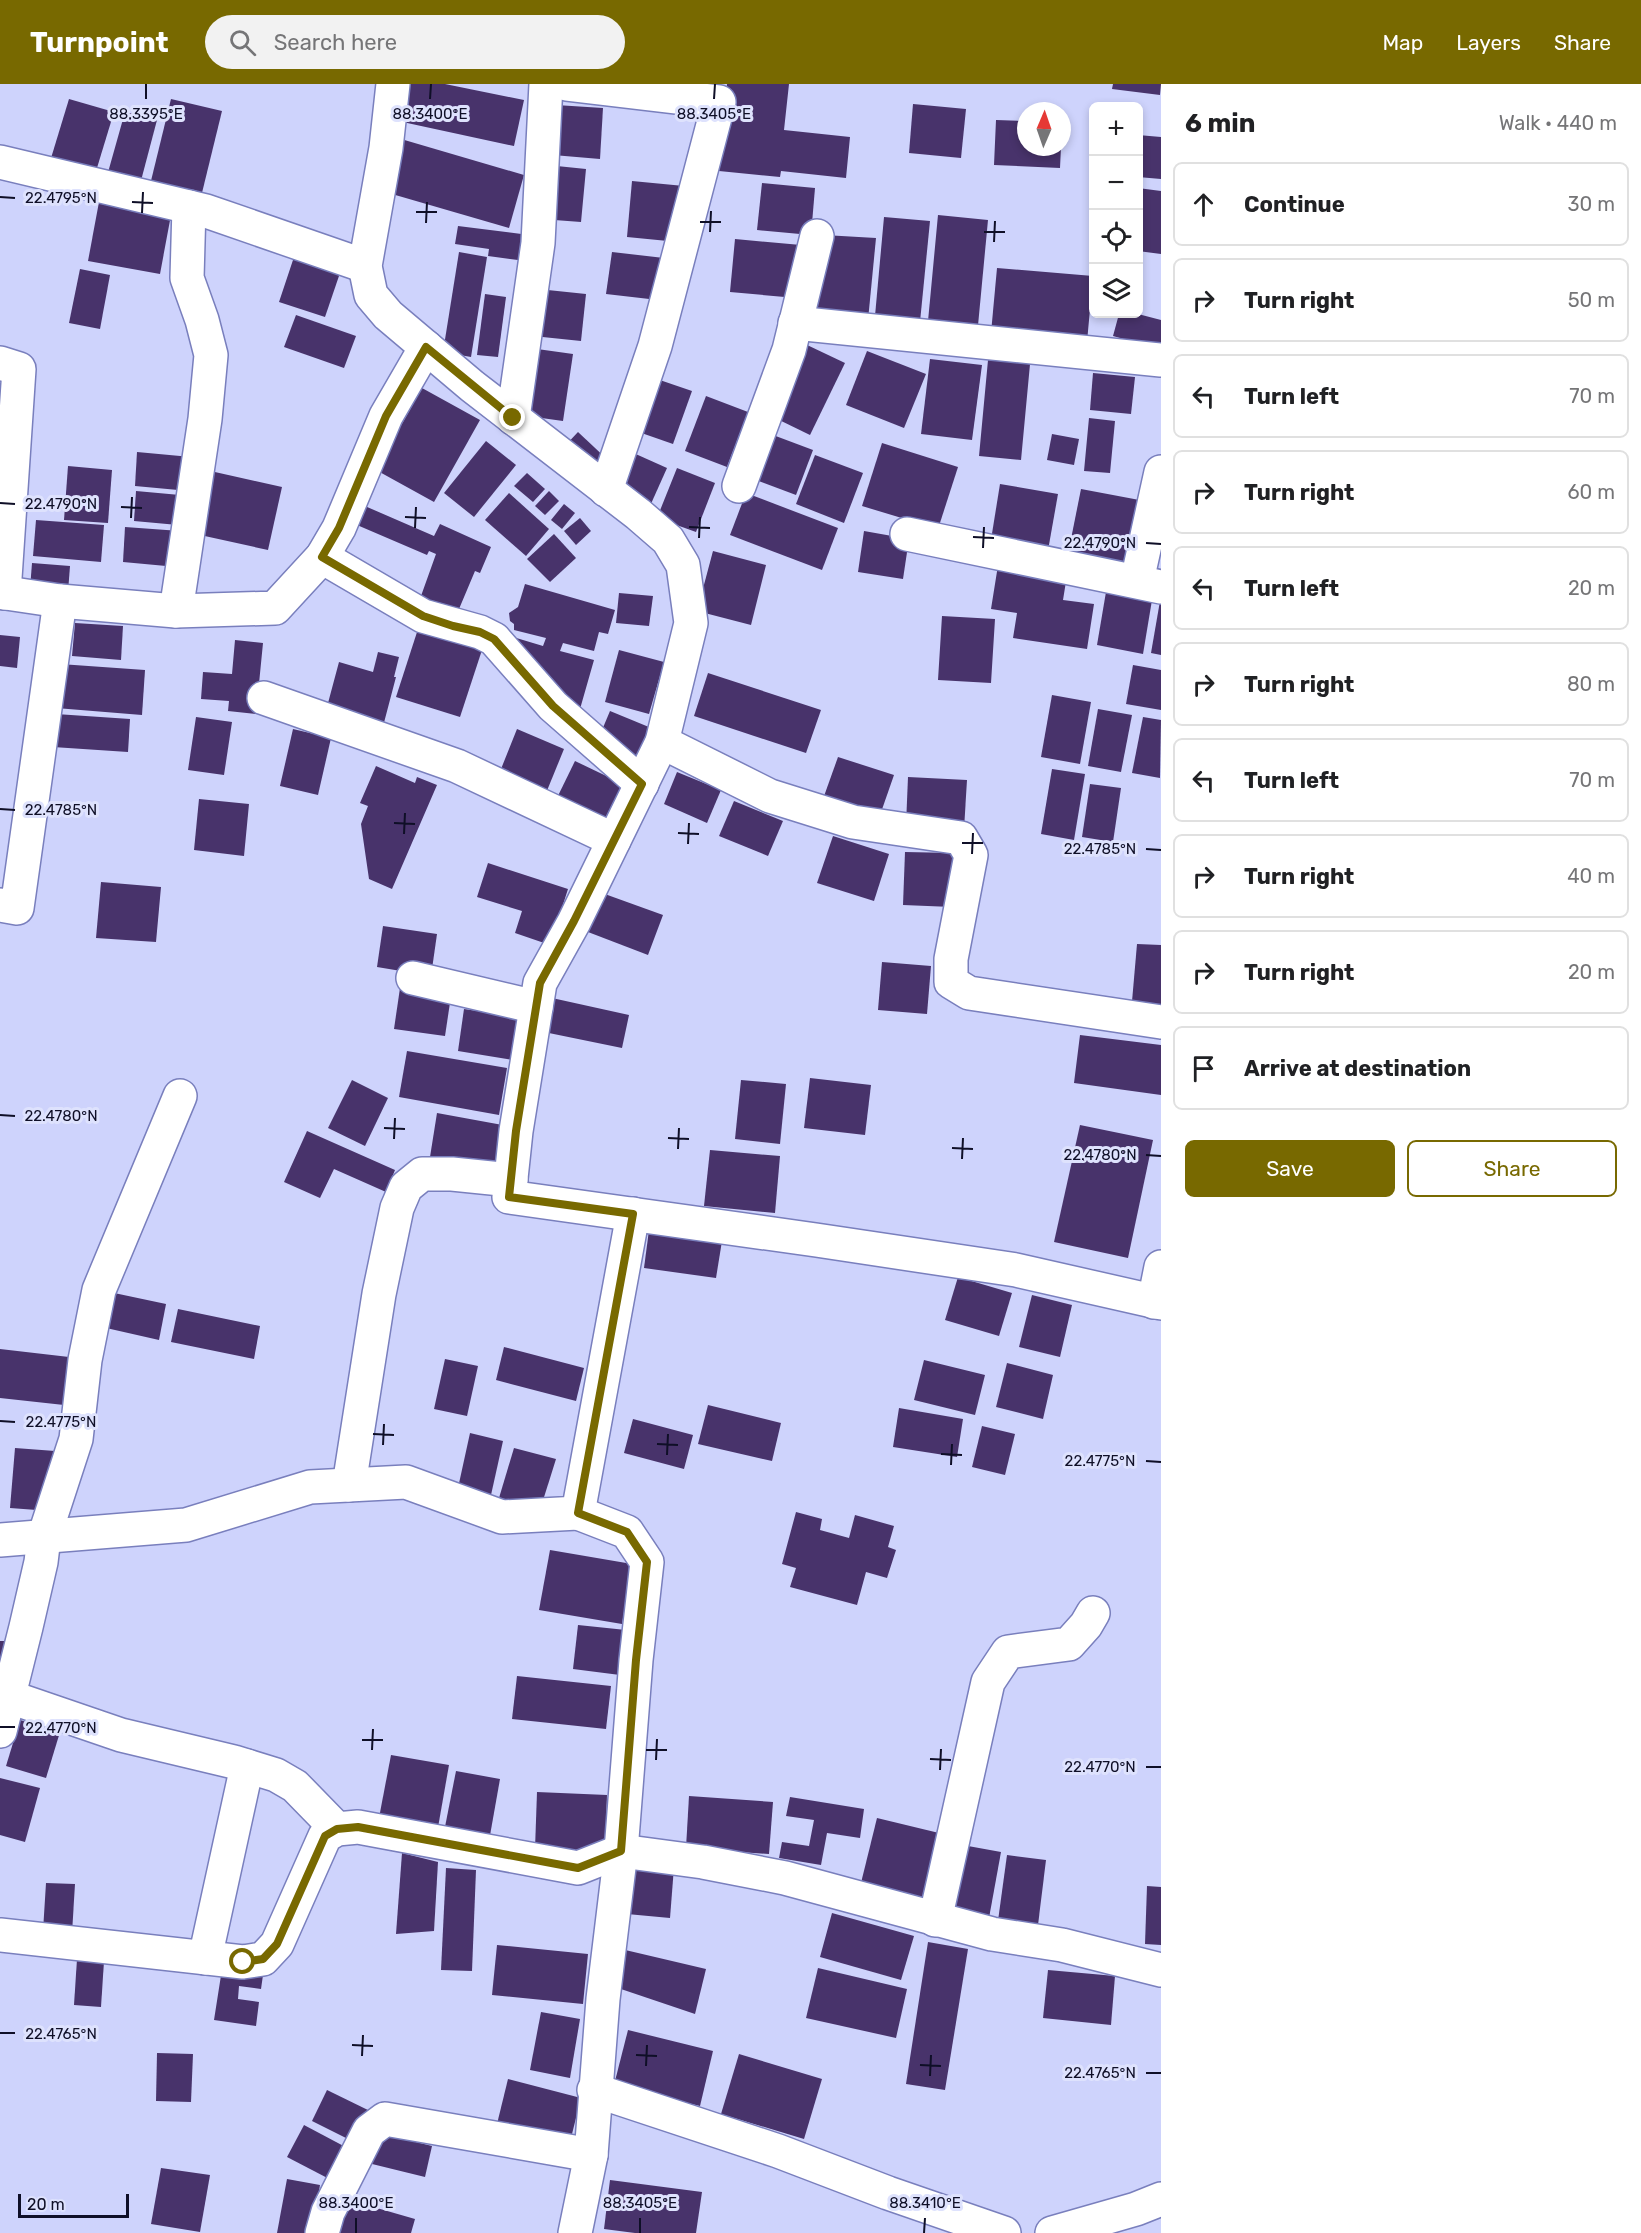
<!DOCTYPE html>
<meta charset="utf-8">
<style>
body{margin:0;font-family:Rubik,sans-serif;background:#f2f2f2;color:#202124}
.controls{position:absolute;right:18px;top:18px;display:grid;overflow:hidden;border-radius:9px;box-shadow:0 3px 9px #0003}
.controls button{width:54px;height:54px;display:grid;place-items:center;padding:0;border:0;border-bottom:2px solid #e0e0e0;background:#fff;color:#202124;font:30px sans-serif}
.compass{position:absolute;left:1017px;top:18px;width:54px;height:54px;border-radius:50%;background:#fff;box-shadow:0 3px 9px #0003;rotate:2deg}
.scale{position:absolute;left:18px;bottom:15px;width:111px;box-sizing:border-box;padding-left:6px;border:3px solid #0f0f27;border-top:0;font-size:16px;line-height:21px;white-space:nowrap;color:#0f0f27;-webkit-text-stroke:4px #dee2fd;paint-order:stroke}
.stop{position:absolute;width:18px;height:18px;margin:-14px;border:4px solid #786900;border-radius:50%;background:#fff}
.stop.end{background:#786900;border-color:#fff;box-shadow:0 2px 6px #0008}
.list{margin:0;padding:0;list-style:none}
h2{display:flex;justify-content:space-between;align-items:center;height:78px;margin:0;padding:0 24px;font-size:26px}
h2 small{font-size:20px;font-weight:400;color:#757577}
.list li{display:grid;grid-template-columns:39px 1fr auto;gap:18px;align-items:center;box-sizing:border-box;height:84px;margin:0 12px 12px;padding:0 12px;border:2px solid #e0e0e0;border-radius:9px}
.list b{display:block;font-size:22px;white-space:nowrap}
.list em{font-size:20px;font-style:normal;color:#757577}
.actions{display:flex;gap:12px;padding:18px 24px}
.actions a{flex:1;padding:14px 0;border:2px solid #786900;border-radius:9px;text-align:center;font-size:21px;color:#786900}
.actions .main{background:#786900;color:#fff}
.icon{flex:none;width:33px;height:33px;fill:none;stroke:currentColor;stroke-width:2;stroke-linecap:round;stroke-linejoin:round}
.map{position:relative;flex:none;width:1161px;height:2149px;overflow:hidden}
header{display:flex;align-items:center;gap:36px;box-sizing:border-box;height:84px;padding:0 30px;background:#786900;color:#fff}
header strong{font-size:28px}
nav{display:flex;gap:33px;margin-inline-start:auto;font-size:21px}
.search{width:420px;height:54px;background:#f2f2f2;display:flex;align-items:center;gap:15px;box-sizing:border-box;padding:0 21px;border-radius:33px;color:#757577;font-size:22px}
main{display:flex}
aside{flex:1;background:#fff}
.map>svg:first-child{display:block}
.building{fill:#48336b}
.lines{fill:none;stroke-linecap:round;stroke-linejoin:round}
.minor-casing{stroke:#797fbd;stroke-width:36}
.tertiary-casing{stroke:#797fbd;stroke-width:36}
.minor{stroke:#fff;stroke-width:33}
.tertiary{stroke:#fff;stroke-width:33}
.route{stroke:#786900;stroke-width:8}
.ticks{fill:none;stroke:#0f0f27;stroke-width:2}
.ticks-label{font-size:15px;text-anchor:middle;fill:#0f0f27;stroke:#dee2fd;stroke-width:6;stroke-linejoin:round;paint-order:stroke}
</style>
<header>
<strong>Turnpoint</strong>
<div class="search"><svg class="icon" aria-label="search" viewBox="0 0 24 24"><circle cx="10" cy="10" r="6"/><path d="M15 15l6 6"/></svg>Search here</div>
<nav><a>Map</a><a>Layers</a><a>Share</a></nav>
</header>
<main>
<div class="map">
<svg width="1161" height="2149" viewBox="0 0 1161 2149">
<rect width="100%" height="100%" fill="#ced3fc"/>
<g class="building">
<polygon points="405,0 445,0 524,16 514,62 398,37"/>
<polygon points="727,0 789,0 784,46 850,53 846,94 781,87 780,93 719,87"/>
<polygon points="1113,0 1161,0 1160,11 1112,5"/>
<polygon points="69,15 114,28 93,97 48,84"/>
<polygon points="171,15 222,27 200,117 149,105"/>
<polygon points="913,20 966,25 961,74 909,69"/>
<polygon points="556,21 603,24 600,75 553,71"/>
<polygon points="125,28 157,36 138,108 105,99"/>
<polygon points="996,36 1026,37 1026,63 1061,63 1060,84 994,81"/>
<polygon points="1138,51 1161,53 1161,95 1138,93"/>
<polygon points="401,55 524,91 509,144 385,108"/>
<polygon points="547,81 586,85 581,138 541,135"/>
<polygon points="632,97 684,102 678,158 627,153"/>
<polygon points="762,99 815,104 811,151 757,146"/>
<polygon points="1138,104 1161,107 1161,170 1138,167"/>
<polygon points="99,118 171,131 160,190 88,177"/>
<polygon points="938,131 988,136 977,252 927,248"/>
<polygon points="884,133 930,137 919,248 874,243"/>
<polygon points="458,142 537,152 526,177 488,172 489,165 455,160"/>
<polygon points="824,151 876,154 868,236 810,231"/>
<polygon points="735,155 801,161 796,214 730,208"/>
<polygon points="459,168 487,173 471,273 443,268"/>
<polygon points="612,168 664,174 658,216 606,210"/>
<polygon points="294,173 340,189 325,233 279,218"/>
<polygon points="997,184 1093,192 1087,258 991,249"/>
<polygon points="80,185 110,191 100,245 69,239"/>
<polygon points="538,205 586,210 581,257 533,252"/>
<polygon points="485,210 506,213 498,273 477,271"/>
<polygon points="1119,230 1138,230 1161,236 1161,266 1113,252"/>
<polygon points="296,231 356,252 344,284 284,263"/>
<polygon points="805,260 845,279 810,351 771,332"/>
<polygon points="530,264 573,270 563,337 520,331"/>
<polygon points="867,267 926,290 904,344 846,321"/>
<polygon points="930,275 982,281 972,356 921,350"/>
<polygon points="988,276 1030,280 1021,376 979,372"/>
<polygon points="1093,289 1135,293 1131,330 1090,326"/>
<polygon points="648,292 692,307 673,360 630,345"/>
<polygon points="422,304 480,336 434,418 376,386"/>
<polygon points="706,312 748,328 727,383 685,367"/>
<polygon points="1089,334 1115,337 1110,389 1084,387"/>
<polygon points="578,348 610,378 594,395 562,365"/>
<polygon points="765,348 813,366 796,411 748,393"/>
<polygon points="1052,350 1079,355 1074,381 1047,376"/>
<polygon points="486,357 516,381 474,433 444,409"/>
<polygon points="882,359 958,383 938,445 862,422"/>
<polygon points="629,367 667,384 650,422 632,414 618,392"/>
<polygon points="137,368 191,373 189,407 135,402"/>
<polygon points="815,371 863,389 844,439 796,420"/>
<polygon points="68,382 112,386 108,439 64,436"/>
<polygon points="677,384 715,399 696,448 657,434"/>
<polygon points="206,386 282,403 268,466 191,449"/>
<polygon points="527,389 545,405 533,418 514,402"/>
<polygon points="1000,400 1058,410 1047,472 990,462"/>
<polygon points="1081,405 1150,418 1135,494 1066,480"/>
<polygon points="136,407 180,411 178,441 134,437"/>
<polygon points="549,407 559,417 545,431 535,422"/>
<polygon points="509,409 549,445 526,472 485,436"/>
<polygon points="746,409 838,444 822,486 730,451"/>
<polygon points="351,416 434,452 440,440 491,463 480,489 475,487 459,525 441,527 421,512 436,470 429,467 427,471 343,435"/>
<polygon points="564,420 575,429 562,445 551,436"/>
<polygon points="580,434 591,447 576,461 564,447"/>
<polygon points="36,436 104,441 101,478 33,472"/>
<polygon points="125,443 180,447 177,483 123,478"/>
<polygon points="864,447 909,455 903,495 858,488"/>
<polygon points="554,450 576,474 550,498 527,475"/>
<polygon points="713,467 766,481 751,541 697,527"/>
<polygon points="999,475 1068,485 1063,516 1094,520 1087,565 1013,554 1017,529 991,525"/>
<polygon points="32,479 70,482 68,508 30,505"/>
<polygon points="525,500 615,526 608,550 599,548 594,567 563,559 560,567 594,576 576,639 513,553 543,562 546,554 514,546 514,540 510,537 509,529 518,523"/>
<polygon points="1107,502 1153,510 1143,570 1097,561"/>
<polygon points="619,509 653,512 649,542 616,539"/>
<polygon points="1160,517 1161,517 1161,571 1151,569"/>
<polygon points="942,532 995,535 991,599 938,596"/>
<polygon points="75,539 123,542 121,576 72,572"/>
<polygon points="418,545 482,566 460,633 396,613"/>
<polygon points="0,551 20,553 17,584 0,582"/>
<polygon points="235,556 263,559 256,630 228,627 229,617 201,615 203,588 232,590"/>
<polygon points="619,566 664,578 649,630 605,618"/>
<polygon points="378,568 399,573 394,593 396,593 381,650 324,634 339,578 373,588"/>
<polygon points="60,580 145,586 142,631 56,624"/>
<polygon points="1133,581 1161,586 1161,626 1126,620"/>
<polygon points="708,589 821,626 806,669 694,632"/>
<polygon points="1052,611 1091,618 1080,680 1041,673"/>
<polygon points="1098,625 1132,631 1121,688 1088,682"/>
<polygon points="610,627 661,648 647,679 597,658"/>
<polygon points="56,630 130,635 128,668 53,663"/>
<polygon points="196,633 232,638 224,691 188,686"/>
<polygon points="1143,633 1161,636 1160,694 1132,689"/>
<polygon points="293,645 331,654 318,711 280,702"/>
<polygon points="517,645 564,665 544,714 497,695"/>
<polygon points="838,673 894,691 879,734 823,715"/>
<polygon points="575,677 623,700 601,743 554,720"/>
<polygon points="376,682 415,699 417,693 437,701 392,805 369,795 361,740 368,722 360,719"/>
<polygon points="1052,685 1085,690 1074,756 1041,750"/>
<polygon points="677,688 721,706 707,739 664,720"/>
<polygon points="908,693 967,696 964,745 906,741"/>
<polygon points="1090,700 1121,704 1113,758 1082,753"/>
<polygon points="199,715 249,720 244,772 194,766"/>
<polygon points="734,717 783,737 768,772 719,752"/>
<polygon points="833,752 889,770 874,817 817,799"/>
<polygon points="905,768 954,769 952,823 903,821"/>
<polygon points="488,779 568,805 550,861 515,849 522,827 477,813"/>
<polygon points="101,798 161,803 156,858 96,854"/>
<polygon points="602,809 663,831 648,871 588,848"/>
<polygon points="383,842 437,850 431,892 377,883"/>
<polygon points="1137,860 1161,861 1161,931 1131,929"/>
<polygon points="882,878 931,882 927,930 878,926"/>
<polygon points="400,904 451,912 445,952 394,945"/>
<polygon points="552,914 629,931 622,964 544,948"/>
<polygon points="464,925 519,933 513,976 458,967"/>
<polygon points="1080,951 1161,961 1161,1011 1074,999"/>
<polygon points="407,967 507,984 499,1031 399,1013"/>
<polygon points="810,994 871,1001 865,1051 804,1044"/>
<polygon points="352,996 388,1014 365,1062 328,1044"/>
<polygon points="741,996 786,1000 780,1060 735,1055"/>
<polygon points="437,1029 508,1042 500,1085 430,1073"/>
<polygon points="1080,1041 1153,1056 1128,1174 1054,1158"/>
<polygon points="307,1047 395,1086 386,1108 334,1085 320,1114 284,1098"/>
<polygon points="710,1066 780,1072 775,1129 704,1122"/>
<polygon points="649,1146 722,1157 716,1194 644,1184"/>
<polygon points="958,1193 1012,1209 999,1252 945,1236"/>
<polygon points="100,1206 166,1220 159,1256 93,1241"/>
<polygon points="1032,1211 1072,1221 1060,1273 1019,1263"/>
<polygon points="178,1225 260,1242 254,1275 171,1258"/>
<polygon points="504,1263 584,1284 576,1317 496,1296"/>
<polygon points="0,1265 69,1273 64,1321 0,1314"/>
<polygon points="445,1275 478,1282 467,1332 434,1325"/>
<polygon points="924,1276 985,1291 975,1331 914,1316"/>
<polygon points="1007,1279 1053,1291 1043,1335 996,1323"/>
<polygon points="708,1321 781,1339 772,1377 698,1360"/>
<polygon points="899,1324 963,1335 957,1373 893,1363"/>
<polygon points="633,1335 693,1351 684,1385 624,1369"/>
<polygon points="982,1342 1015,1350 1005,1391 972,1383"/>
<polygon points="470,1349 503,1357 491,1411 458,1404"/>
<polygon points="15,1364 55,1367 50,1427 10,1424"/>
<polygon points="514,1364 556,1375 540,1426 499,1414"/>
<polygon points="796,1428 822,1435 820,1446 849,1454 855,1431 894,1442 888,1463 896,1466 887,1494 866,1488 857,1521 790,1503 796,1484 782,1480"/>
<polygon points="550,1466 632,1480 622,1540 539,1526"/>
<polygon points="578,1541 626,1546 620,1591 573,1585"/>
<polygon points="0,1557 6,1557 0,1593"/>
<polygon points="517,1592 611,1602 606,1645 512,1635"/>
<polygon points="20,1636 60,1648 46,1694 6,1682"/>
<polygon points="391,1671 449,1681 437,1749 378,1739"/>
<polygon points="456,1687 500,1695 489,1757 444,1748"/>
<polygon points="0,1694 40,1704 25,1758 0,1751"/>
<polygon points="537,1708 607,1711 605,1768 535,1765"/>
<polygon points="689,1712 773,1718 769,1770 686,1764"/>
<polygon points="790,1713 864,1725 860,1754 827,1749 821,1781 779,1774 782,1758 809,1762 814,1736 786,1732"/>
<polygon points="877,1734 939,1749 922,1818 860,1803"/>
<polygon points="957,1760 1001,1768 987,1845 943,1837"/>
<polygon points="402,1769 438,1778 434,1847 396,1850"/>
<polygon points="1007,1771 1046,1776 1037,1849 997,1844"/>
<polygon points="631,1780 674,1783 670,1834 627,1830"/>
<polygon points="446,1784 476,1786 472,1887 441,1886"/>
<polygon points="46,1799 75,1800 72,1849 43,1847"/>
<polygon points="1147,1802 1161,1803 1161,1861 1145,1860"/>
<polygon points="832,1829 914,1852 901,1896 820,1873"/>
<polygon points="928,1858 968,1865 945,2006 906,2000"/>
<polygon points="497,1861 588,1870 583,1920 492,1911"/>
<polygon points="621,1865 706,1885 695,1930 615,1903"/>
<polygon points="77,1875 104,1877 101,1923 74,1921"/>
<polygon points="818,1884 907,1905 896,1954 806,1934"/>
<polygon points="222,1885 263,1891 261,1905 239,1902 238,1915 259,1918 256,1942 214,1936"/>
<polygon points="1048,1886 1115,1892 1111,1941 1043,1934"/>
<polygon points="541,1928 580,1935 570,1994 530,1986"/>
<polygon points="628,1946 713,1967 700,2022 614,2001"/>
<polygon points="157,1969 193,1970 191,2018 156,2017"/>
<polygon points="739,1970 822,1995 804,2055 721,2030"/>
<polygon points="508,1995 581,2014 570,2058 497,2040"/>
<polygon points="327,2006 372,2028 356,2059 312,2037"/>
<polygon points="304,2041 353,2067 337,2099 287,2073"/>
<polygon points="376,2048 432,2062 425,2093 368,2079"/>
<polygon points="161,2084 210,2091 200,2148 151,2140"/>
<polygon points="287,2095 320,2101 312,2149 277,2149"/>
<polygon points="610,2096 702,2108 696,2149 635,2149 604,2145"/>
<polygon points="342,2114 415,2135 411,2149 332,2149"/>
</g>
<g class="lines">
<defs>
<g id="minor">
<polyline points="393,0 386,64 365,182 371,211 388,231 472,302 638,430 668,456 683,481 691,539 662,658 574,838 540,899 516,1047 509,1113 816,1156 1016,1186 1161,1219"/>
<polyline points="567,0 719,18 655,262 606,406"/>
<polyline points="0,78 206,127 365,182"/>
<polyline points="795,239 1161,276"/>
<polyline points="0,279 19,285 4,509"/>
<polyline points="513,334 538,159 546,0"/>
<polyline points="739,402 789,266 817,152"/>
<polyline points="907,450 1161,503"/>
<polyline points="322,473 423,532 480,548 494,555 553,622 642,700"/>
<polyline points="1137,497 1161,388"/>
<polyline points="0,508 60,517 176,527 275,524 322,473 339,444 386,332 426,263"/>
<polyline points="176,527 205,335 211,271 202,236 187,194 189,123"/>
<polyline points="264,614 457,682 614,756"/>
<polyline points="662,658 770,712 853,738 961,754 971,771 951,875 951,898 969,909 1161,938"/>
<polyline points="0,821 17,824 60,517"/>
<polyline points="413,894 536,923"/>
<polyline points="1154,1218 1161,1183"/>
<polyline points="349,1401 379,1210 397,1124 406,1103 422,1090 452,1090 511,1096"/>
<polyline points="0,1456 186,1441 310,1403 406,1398 502,1433 578,1429 633,1130"/>
<polyline points="10,1613 121,1651 234,1678 276,1691 295,1702 337,1745"/>
<polyline points="0,1647 26,1543 41,1478 44,1453 76,1355 85,1276 99,1206 180,1012"/>
<polyline points="935,1836 988,1598 1008,1568 1069,1560 1086,1541 1093,1529"/>
<polyline points="0,1851 243,1878 263,1875 277,1860 325,1752 337,1745 358,1743 578,1784 621,1767 703,1778 785,1794 992,1850 1062,1861 1161,1886"/>
<polyline points="205,1874 247,1682"/>
<polyline points="594,2006 778,2067 888,2109 1004,2149"/>
<polyline points="322,2149 328,2128 369,2047 385,2035 591,2071"/>
<polyline points="575,2149 591,2071 603,1915 621,1767 636,1576 647,1478 627,1448 578,1429"/>
</g>
<polyline id="tertiary" points="1052,2149 1136,2125 1161,2115"/>
</defs>
<use href="#minor" class="minor-casing"/>
<use href="#tertiary" class="tertiary-casing"/>
<use href="#minor" class="minor"/>
<use href="#tertiary" class="tertiary"/>
</g>
<g class="lines">
<polyline class="route" points="243,1878 263,1875 277,1860 325,1752 337,1745 358,1743 578,1784 621,1767 636,1576 647,1478 627,1448 578,1429 633,1130 509,1113 516,1047 540,899 574,837 642,700 553,622 494,555 480,548 453,542 423,532 322,473 339,444 386,332 426,263 513,334"/>
</g>
<path class="ticks" d="M 146,15 L 146,0M 430,15 L 431,0M 714,15 L 715,0M 0,113 L 15,114M 132,118 L 153,119M 416,128 L 437,128M 142,129 L 143,108M 700,138 L 721,138M 426,139 L 427,118M 710,148 L 711,127M 984,148 L 1005,148M 994,158 L 995,137M 0,419 L 15,420M 121,423 L 142,424M 405,433 L 426,434M 131,434 L 132,413M 689,443 L 710,444M 415,444 L 416,423M 973,453 L 994,454M 699,454 L 700,433M 1146,459 L 1161,460M 983,464 L 984,443M 0,725 L 15,726M 394,739 L 415,740M 678,749 L 699,750M 404,750 L 405,729M 962,759 L 983,759M 688,760 L 689,739M 1146,765 L 1161,766M 972,770 L 973,749M 0,1031 L 15,1032M 384,1044 L 405,1045M 668,1054 L 689,1055M 394,1055 L 395,1034M 952,1064 L 973,1065M 678,1065 L 679,1044M 1146,1071 L 1161,1072M 962,1075 L 963,1054M 0,1337 L 15,1338M 373,1350 L 394,1351M 657,1360 L 678,1361M 383,1361 L 384,1340M 941,1370 L 962,1371M 667,1371 L 668,1350M 1146,1377 L 1161,1378M 951,1381 L 952,1360M 0,1643 L 15,1643M 362,1656 L 383,1656M 372,1666 L 373,1645M 646,1666 L 667,1666M 930,1675 L 951,1676M 656,1676 L 657,1655M 1146,1683 L 1161,1683M 940,1686 L 941,1665M 0,1949 L 15,1949M 352,1961 L 373,1962M 636,1971 L 657,1972M 362,1972 L 363,1951M 920,1981 L 941,1982M 646,1982 L 647,1961M 1146,1989 L 1161,1989M 930,1992 L 931,1971M 356,2149 L 356,2134M 640,2149 L 640,2134M 924,2149 L 925,2134"/>
<g class="ticks-label">
<text x="146" y="35">88.3395°E</text>
<text x="430" y="35">88.3400°E</text>
<text x="714" y="35">88.3405°E</text>
<text x="61" y="119">22.4795°N</text>
<text x="61" y="425">22.4790°N</text>
<text x="1100" y="464">22.4790°N</text>
<text x="61" y="731">22.4785°N</text>
<text x="1100" y="770">22.4785°N</text>
<text x="61" y="1037">22.4780°N</text>
<text x="1100" y="1076">22.4780°N</text>
<text x="61" y="1343">22.4775°N</text>
<text x="1100" y="1382">22.4775°N</text>
<text x="61" y="1649">22.4770°N</text>
<text x="1100" y="1688">22.4770°N</text>
<text x="61" y="1955">22.4765°N</text>
<text x="1100" y="1994">22.4765°N</text>
<text x="356" y="2124">88.3400°E</text>
<text x="640" y="2124">88.3405°E</text>
<text x="925" y="2124">88.3410°E</text>
</g>
</svg>
<div class="controls">
<button>+</button>
<button>−</button>
<button><svg class="icon" aria-label="locate" viewBox="0 0 24 24"><circle cx="12" cy="12" r="6"/><path d="M12 2v4M12 18v4M2 12h4M18 12h4"/></svg></button>
<button><svg class="icon" aria-label="layers" viewBox="0 0 24 24"><path d="M12 4l9 5-9 5-9-5zM3 14l9 5 9-5"/></svg></button>
</div>
<svg class="compass" viewBox="-18 -18 36 36"><path d="M0-13l5 13h-10z" fill="#e53935"/><path d="M0 13l5-13h-10z" fill="#757577"/></svg>
<div class="scale">20 m</div>
<div class="stop" style="left:243px;top:1878px"></div>
<div class="stop end" style="left:513px;top:334px"></div>
</div>
<aside>
<h2>6 min<small>Walk · 440 m</small></h2>
<ul class="list">
<li><svg class="icon" aria-label="ahead" viewBox="0 0 24 24"><path d="M12 20V5M6 11l6-6 6 6"/></svg><div><b>Continue</b></div><em>30 m</em></li>
<li><svg class="icon" aria-label="right" viewBox="0 0 24 24"><path d="M7 20v-9h11M14 6l5 5-5 5"/></svg><div><b>Turn right</b></div><em>50 m</em></li>
<li><svg class="icon" aria-label="left" viewBox="0 0 24 24"><path d="M17 20v-9H6M10 6l-5 5 5 5"/></svg><div><b>Turn left</b></div><em>70 m</em></li>
<li><svg class="icon" aria-label="right" viewBox="0 0 24 24"><path d="M7 20v-9h11M14 6l5 5-5 5"/></svg><div><b>Turn right</b></div><em>60 m</em></li>
<li><svg class="icon" aria-label="left" viewBox="0 0 24 24"><path d="M17 20v-9H6M10 6l-5 5 5 5"/></svg><div><b>Turn left</b></div><em>20 m</em></li>
<li><svg class="icon" aria-label="right" viewBox="0 0 24 24"><path d="M7 20v-9h11M14 6l5 5-5 5"/></svg><div><b>Turn right</b></div><em>80 m</em></li>
<li><svg class="icon" aria-label="left" viewBox="0 0 24 24"><path d="M17 20v-9H6M10 6l-5 5 5 5"/></svg><div><b>Turn left</b></div><em>70 m</em></li>
<li><svg class="icon" aria-label="right" viewBox="0 0 24 24"><path d="M7 20v-9h11M14 6l5 5-5 5"/></svg><div><b>Turn right</b></div><em>40 m</em></li>
<li><svg class="icon" aria-label="right" viewBox="0 0 24 24"><path d="M7 20v-9h11M14 6l5 5-5 5"/></svg><div><b>Turn right</b></div><em>20 m</em></li>
<li><svg class="icon" aria-label="arrive" viewBox="0 0 24 24"><path d="M6 21V4h12l-3 4 3 4H6"/></svg><div><b>Arrive at destination</b></div></li>
</ul>
<div class="actions"><a class="main">Save</a><a>Share</a></div>
</aside>
</main>
